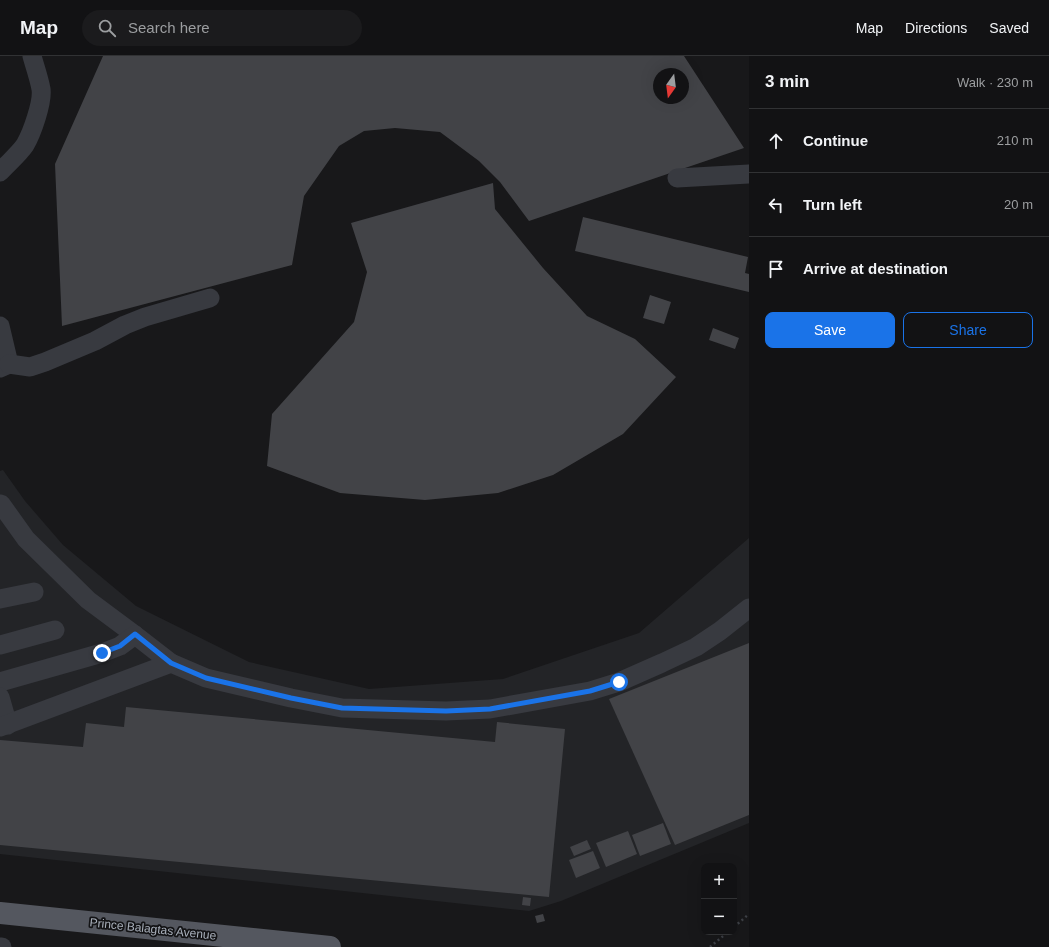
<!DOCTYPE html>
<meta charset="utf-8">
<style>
body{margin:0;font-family:Arial,sans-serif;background:#1b1b1d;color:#f1f3f6}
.controls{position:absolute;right:12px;bottom:12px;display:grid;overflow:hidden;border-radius:8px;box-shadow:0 4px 16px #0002}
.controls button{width:36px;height:36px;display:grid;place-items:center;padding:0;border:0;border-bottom:1px solid #313234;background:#121214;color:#f1f3f6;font:20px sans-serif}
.compass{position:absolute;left:653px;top:12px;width:36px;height:36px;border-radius:50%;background:#121214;box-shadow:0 4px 16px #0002;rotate:194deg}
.stop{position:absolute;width:12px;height:12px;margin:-9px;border:3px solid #1a73e8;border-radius:50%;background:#fff}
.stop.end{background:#1a73e8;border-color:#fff;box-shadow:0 1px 4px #0008}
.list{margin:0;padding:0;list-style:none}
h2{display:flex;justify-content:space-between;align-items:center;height:52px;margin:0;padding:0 16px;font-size:17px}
h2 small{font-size:13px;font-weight:400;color:#9c9ea0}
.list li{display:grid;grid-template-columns:26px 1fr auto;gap:12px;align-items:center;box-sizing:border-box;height:64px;padding:0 16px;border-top:1px solid #313234}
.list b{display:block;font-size:15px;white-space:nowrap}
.list em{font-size:13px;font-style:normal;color:#9c9ea0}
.actions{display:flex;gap:8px;padding:12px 16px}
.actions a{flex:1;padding:9px 0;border:1px solid #1a73e8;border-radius:8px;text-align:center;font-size:14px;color:#1a73e8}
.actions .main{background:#1a73e8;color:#fff}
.icon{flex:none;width:22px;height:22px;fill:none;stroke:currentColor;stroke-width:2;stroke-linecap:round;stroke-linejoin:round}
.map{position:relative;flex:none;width:749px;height:891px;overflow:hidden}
header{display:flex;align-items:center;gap:24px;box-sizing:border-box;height:56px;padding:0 20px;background:#121214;border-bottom:1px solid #313234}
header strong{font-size:19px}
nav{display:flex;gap:22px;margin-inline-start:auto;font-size:14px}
.search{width:280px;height:36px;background:#1b1b1d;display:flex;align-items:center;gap:10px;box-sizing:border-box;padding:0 14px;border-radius:22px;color:#9c9ea0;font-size:15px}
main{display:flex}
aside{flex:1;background:#121214}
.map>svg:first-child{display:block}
.built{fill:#232427}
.building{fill:#424347;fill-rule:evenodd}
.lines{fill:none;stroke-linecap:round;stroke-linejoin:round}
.path{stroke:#3e4147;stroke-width:2.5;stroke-dasharray:2 3;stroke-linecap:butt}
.minor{stroke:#383a40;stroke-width:19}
.major{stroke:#54575f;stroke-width:22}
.route{stroke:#1a73e8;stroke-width:5}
.labels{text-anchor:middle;stroke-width:3.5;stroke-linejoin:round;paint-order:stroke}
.street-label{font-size:12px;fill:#a9b0bb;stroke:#131315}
</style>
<header>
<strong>Map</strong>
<div class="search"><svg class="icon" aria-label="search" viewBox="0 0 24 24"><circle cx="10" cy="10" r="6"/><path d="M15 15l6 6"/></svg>Search here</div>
<nav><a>Map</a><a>Directions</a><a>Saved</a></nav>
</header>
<main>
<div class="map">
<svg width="749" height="891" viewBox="0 0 749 891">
<rect width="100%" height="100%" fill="#18181a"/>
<polygon class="built" points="3,414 25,445 63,489 136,550 249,606 369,633 503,623 639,577 749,482 749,767 561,845 529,855 0,798 0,415"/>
<g class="building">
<path d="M 103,0 L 684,0 L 744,92 L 529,165 L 500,126 L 479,105 L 440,76 L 395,72 L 364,75 L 339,90 L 304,140 L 292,209 L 62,270 L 55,108 ZM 659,18 L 683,18 L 683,42 L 659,42 Z"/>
<polygon points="493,127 495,153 543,212 587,260 635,283 676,321 623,378 553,419 498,437 425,444 340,437 267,410 272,358 354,266 367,216 351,167"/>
<polygon points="583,161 748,201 745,217 749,218 749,236 575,195"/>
<polygon points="650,239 671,246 664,268 643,262"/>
<polygon points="713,272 739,282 735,293 709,284"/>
<polygon points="749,587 749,759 675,789 609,643"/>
<polygon points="126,651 495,686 497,666 565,673 549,841 0,789 0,684 83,691 86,667 124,671"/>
<polygon points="663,767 671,788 640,800 632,779"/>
<polygon points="628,775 637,798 606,811 596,787"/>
<polygon points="587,784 591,793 574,800 570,791"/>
<polygon points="593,795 600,812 576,822 569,804"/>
<polygon points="523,841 531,842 530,850 522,849"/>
<polygon points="543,858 545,865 537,867 535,860"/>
</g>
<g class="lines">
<g class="path">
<polyline points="734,871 749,858"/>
<polyline points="710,891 728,876"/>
</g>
<g class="minor">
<path d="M 0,116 C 8,107 18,99 25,89 C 32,77 43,46 41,33 C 39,22 35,11 32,0"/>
<polyline points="677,122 749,118"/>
<polyline points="0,270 9,308 0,312"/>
<polyline points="9,308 30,311 45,306 95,285 125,269 145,261 210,242"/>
<polyline points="1,448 26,483 88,544 135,579 171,607 206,622 291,642 342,652 446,655 490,653 590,635 619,626 662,607 696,591 720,575 749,552"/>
<polyline points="0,543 34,536"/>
<polyline points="0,589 55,574"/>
<polyline points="0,626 102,597 120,590 135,579"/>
<polyline points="0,641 8,669"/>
<polyline points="0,671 171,607"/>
<polyline points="0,891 2,891"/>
</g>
<polyline class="major" points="0,857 330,891"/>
</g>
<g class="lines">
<polyline class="route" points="102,597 120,590 135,578 171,607 206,622 291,642 342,652 446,655 490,653 590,635 619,626"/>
</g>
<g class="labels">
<g class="street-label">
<text transform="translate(153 873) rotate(6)" y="4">Prince Balagtas Avenue</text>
</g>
</g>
</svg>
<div class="controls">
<button>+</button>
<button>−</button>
</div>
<svg class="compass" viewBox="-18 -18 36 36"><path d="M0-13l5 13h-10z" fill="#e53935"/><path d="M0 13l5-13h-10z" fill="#9c9ea0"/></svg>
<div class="stop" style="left:619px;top:626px"></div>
<div class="stop end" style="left:102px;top:597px"></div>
</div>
<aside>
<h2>3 min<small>Walk · 230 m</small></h2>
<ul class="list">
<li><svg class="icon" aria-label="ahead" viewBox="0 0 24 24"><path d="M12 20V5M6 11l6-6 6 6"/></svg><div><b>Continue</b></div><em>210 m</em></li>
<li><svg class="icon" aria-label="left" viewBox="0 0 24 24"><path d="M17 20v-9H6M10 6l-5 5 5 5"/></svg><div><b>Turn left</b></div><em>20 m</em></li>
<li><svg class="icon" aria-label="arrive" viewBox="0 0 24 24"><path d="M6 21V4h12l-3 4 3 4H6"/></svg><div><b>Arrive at destination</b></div></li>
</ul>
<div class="actions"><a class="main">Save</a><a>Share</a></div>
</aside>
</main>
